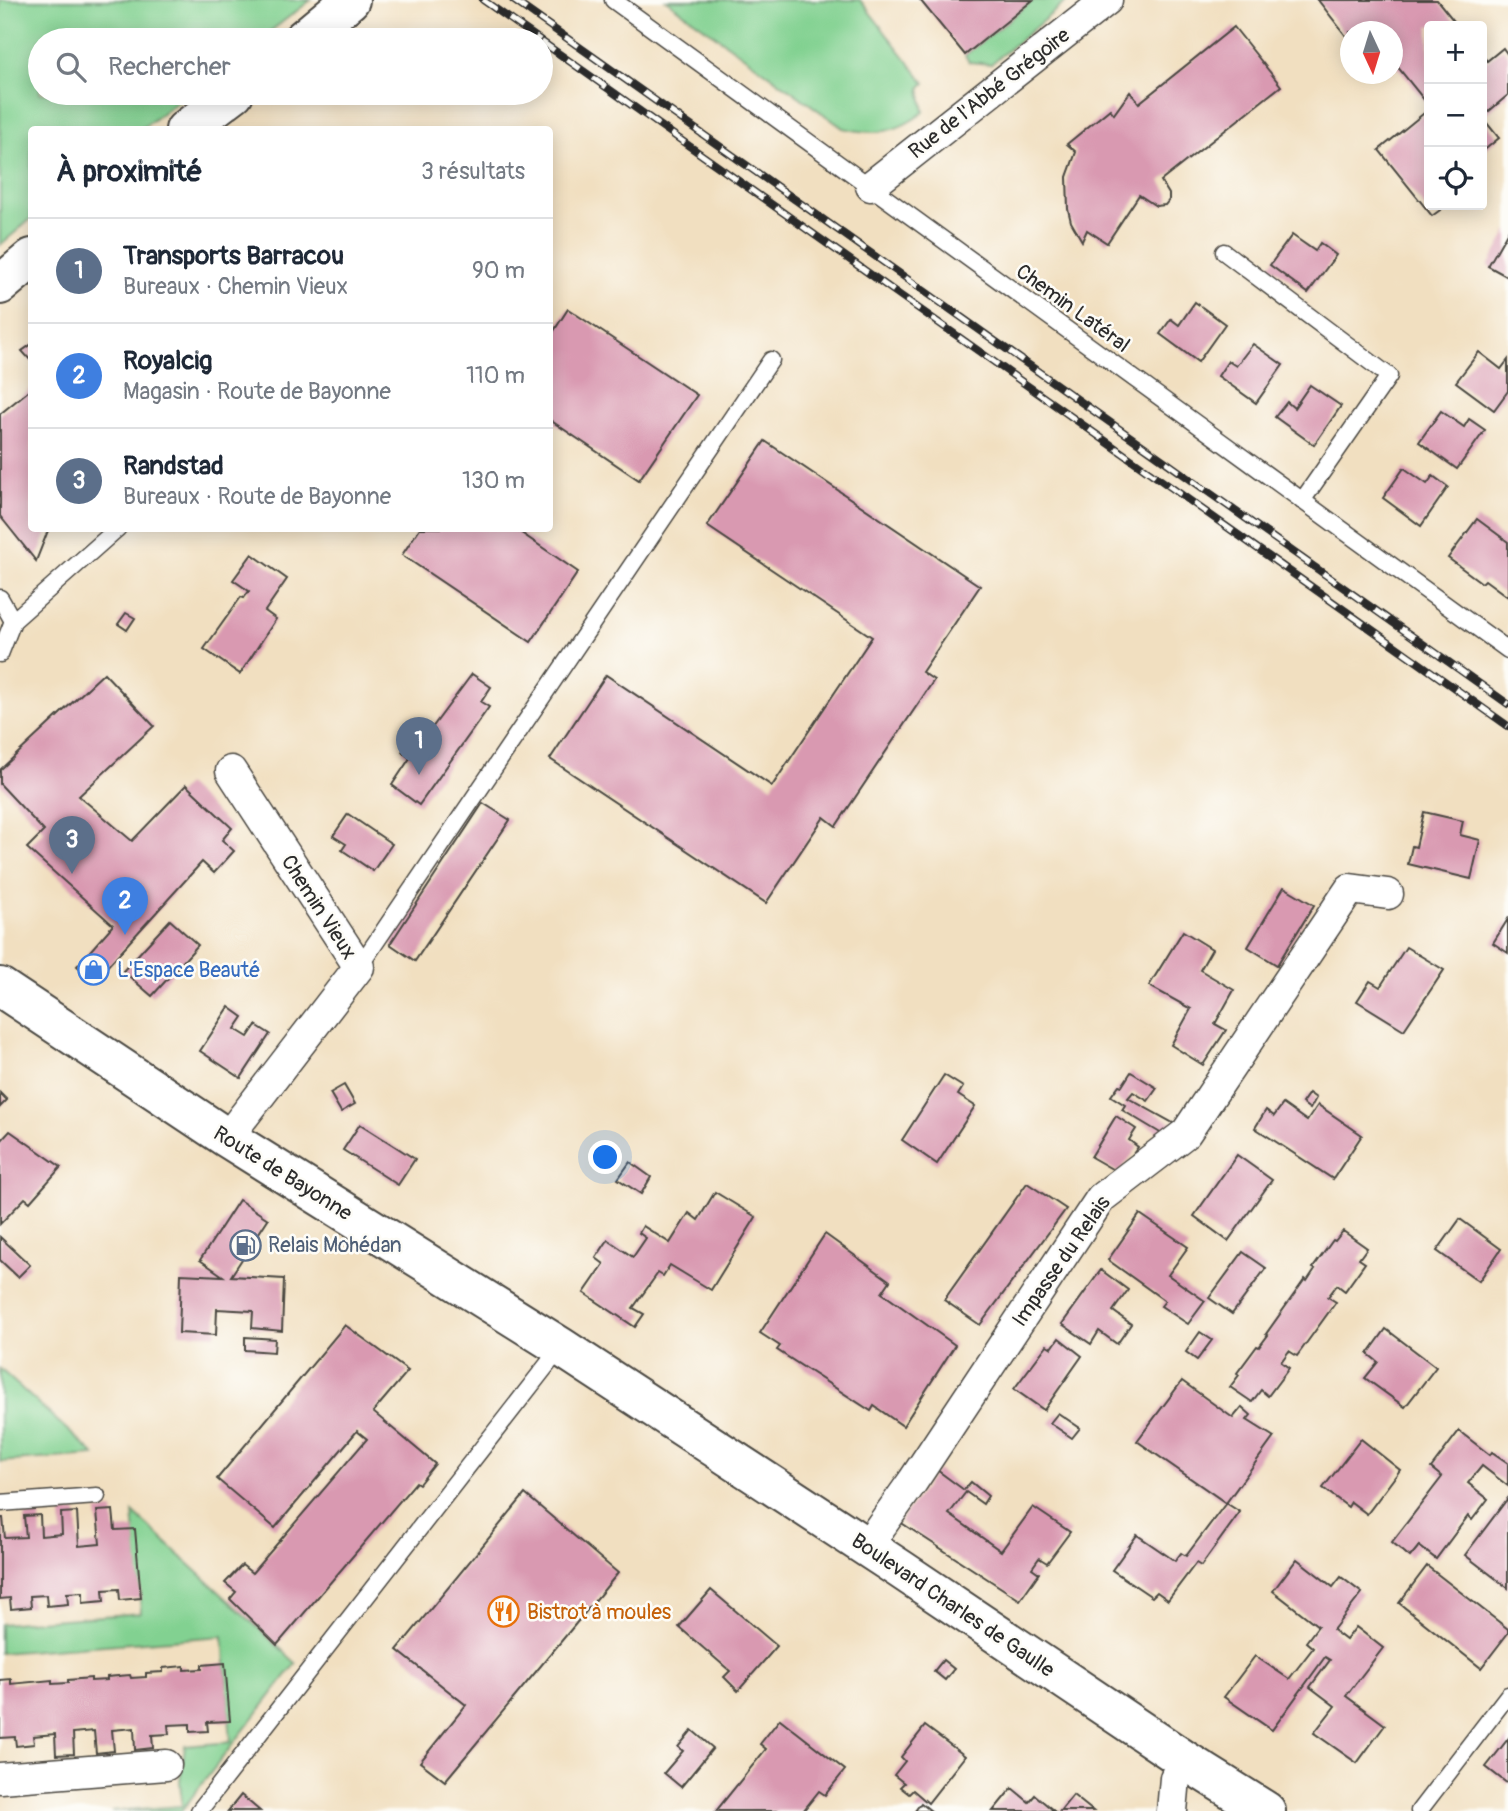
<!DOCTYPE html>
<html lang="fr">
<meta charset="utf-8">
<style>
body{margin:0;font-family:Pangolin,sans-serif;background:#f2f2f3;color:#1f2937}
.controls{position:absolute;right:21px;top:21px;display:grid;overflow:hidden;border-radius:7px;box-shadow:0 4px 18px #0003}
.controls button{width:63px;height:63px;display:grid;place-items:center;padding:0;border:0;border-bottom:2px solid #e0e1e3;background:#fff;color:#1f2937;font:35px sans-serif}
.compass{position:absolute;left:1340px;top:21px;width:63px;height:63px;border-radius:50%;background:#fff;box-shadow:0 4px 18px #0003;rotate:176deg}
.you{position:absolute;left:606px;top:1158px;width:24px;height:24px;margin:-18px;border:5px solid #fff;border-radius:50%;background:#1a73e8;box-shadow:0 0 0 10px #1a73e833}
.badge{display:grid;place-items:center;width:46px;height:46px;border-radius:50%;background:#111827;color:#fff;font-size:23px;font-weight:700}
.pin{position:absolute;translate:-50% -58px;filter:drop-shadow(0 2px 4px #0008)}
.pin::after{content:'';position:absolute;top:37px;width:24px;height:21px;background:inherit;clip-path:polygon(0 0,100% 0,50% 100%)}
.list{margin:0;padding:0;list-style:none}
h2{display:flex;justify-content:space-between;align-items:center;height:91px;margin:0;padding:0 28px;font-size:30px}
h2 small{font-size:23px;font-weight:400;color:#747a83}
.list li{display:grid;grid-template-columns:46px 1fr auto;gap:21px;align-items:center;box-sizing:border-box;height:105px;padding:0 28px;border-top:2px solid #e0e1e3}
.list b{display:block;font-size:26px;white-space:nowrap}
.list p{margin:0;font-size:23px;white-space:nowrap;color:#747a83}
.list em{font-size:23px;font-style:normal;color:#747a83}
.icon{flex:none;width:38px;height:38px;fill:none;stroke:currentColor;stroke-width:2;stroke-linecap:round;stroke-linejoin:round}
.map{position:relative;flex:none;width:1508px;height:1811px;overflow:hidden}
.search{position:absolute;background:#fff;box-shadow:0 4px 18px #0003;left:28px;top:28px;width:525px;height:77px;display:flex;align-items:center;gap:18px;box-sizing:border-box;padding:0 24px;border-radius:38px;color:#747a83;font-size:26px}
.panel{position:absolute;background:#fff;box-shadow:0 4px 18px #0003;left:28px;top:126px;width:525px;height:406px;border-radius:7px}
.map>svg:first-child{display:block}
.green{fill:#82d191;stroke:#567e5e;stroke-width:2}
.building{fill:#d999b1}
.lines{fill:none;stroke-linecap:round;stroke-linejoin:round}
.lane-casing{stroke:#494641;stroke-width:19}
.street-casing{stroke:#494641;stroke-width:33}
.secondary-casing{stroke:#494641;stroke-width:42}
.primary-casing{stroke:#494641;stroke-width:42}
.lane{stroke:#fff;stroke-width:16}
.street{stroke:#fff;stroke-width:30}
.secondary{stroke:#fff;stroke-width:38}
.primary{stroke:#fff;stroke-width:38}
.rail-casing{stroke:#2b2b2b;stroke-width:8}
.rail{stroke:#fdfcf7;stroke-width:5;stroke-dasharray:16;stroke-linecap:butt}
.labels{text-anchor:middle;stroke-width:5;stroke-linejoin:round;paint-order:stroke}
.street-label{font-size:21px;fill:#2b2b2b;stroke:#fdfcf7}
.shop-label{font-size:21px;fill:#366cbe;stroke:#fdfcf7;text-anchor:start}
.service-label{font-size:21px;fill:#4e5e75;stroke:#fdfcf7;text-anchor:start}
.food-label{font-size:21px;fill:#c56008;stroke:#fdfcf7;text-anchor:start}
</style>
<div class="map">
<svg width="1508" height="1811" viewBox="0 0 1508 1811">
<rect width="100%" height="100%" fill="#fdfcf7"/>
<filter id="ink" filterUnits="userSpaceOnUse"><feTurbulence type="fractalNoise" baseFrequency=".0143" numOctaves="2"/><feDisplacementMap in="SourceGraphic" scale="14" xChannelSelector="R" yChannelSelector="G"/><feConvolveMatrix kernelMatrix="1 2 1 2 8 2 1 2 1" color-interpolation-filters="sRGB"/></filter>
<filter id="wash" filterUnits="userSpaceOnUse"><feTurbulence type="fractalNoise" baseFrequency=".00686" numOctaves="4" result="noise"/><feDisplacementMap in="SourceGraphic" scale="28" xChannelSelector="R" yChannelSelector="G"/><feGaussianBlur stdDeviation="1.57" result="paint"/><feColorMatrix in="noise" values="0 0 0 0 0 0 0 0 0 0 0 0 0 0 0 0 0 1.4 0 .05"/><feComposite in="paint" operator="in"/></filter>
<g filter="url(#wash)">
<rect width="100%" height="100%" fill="#f1dfc0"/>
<g class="green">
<polygon points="0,0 311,0 259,40 40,40 40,93 189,93 141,129 32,130 31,219 0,245"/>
<path d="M 666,0 L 860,0 L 925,83 L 920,88 L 924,112 C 896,133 877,136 843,128 Z"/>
<polygon points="1033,0 1068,0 991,64 969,62 965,55"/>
<polygon points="0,1369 95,1455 0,1462"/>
<polygon points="133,1512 296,1663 181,1811 111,1811 182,1806 180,1781 185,1746 231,1742 223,1636 0,1653 0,1624 141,1613"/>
</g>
<g id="blocks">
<g class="building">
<polygon points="920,0 1033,0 965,55"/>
<polygon points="1318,0 1437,0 1458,26 1429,26 1429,106 1392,60 1392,32 1350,32 1350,41"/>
<polygon points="1234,27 1281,86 1161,181 1169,194 1169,200 1165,205 1156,206 1139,195 1107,243 1087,230 1082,241 1071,222 1068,209 1067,177 1076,152 1067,144 1110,109 1114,114 1130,92 1139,103"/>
<polygon points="1503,48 1508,55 1508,95 1482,117 1482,55 1487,61"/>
<polygon points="1429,109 1429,205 1447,205 1432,216 1379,150"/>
<polygon points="1482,117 1499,138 1482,152"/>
<polygon points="1508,231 1508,277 1488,266"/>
<polygon points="1292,235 1315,251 1320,243 1336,255 1308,293 1270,265"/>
<polygon points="1195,302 1225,324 1198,362 1160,334 1171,319 1179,325"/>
<polygon points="568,309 697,395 639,480 550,420 550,337"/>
<polygon points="32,344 32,362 22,351"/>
<polygon points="1253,344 1283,365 1256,403 1218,376 1228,361 1236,366"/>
<polygon points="1479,352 1501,369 1508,360 1508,391 1494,410 1456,382"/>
<polygon points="1310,385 1341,406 1314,445 1275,417 1287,402 1294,408"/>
<polygon points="32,388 32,528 49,528 36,561 0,516 0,414"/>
<polygon points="1441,411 1464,427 1469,419 1485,430 1457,469 1419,442"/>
<polygon points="765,441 980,586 922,672 934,680 836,826 824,817 766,903 550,759 606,675 772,786 872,637 707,526"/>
<polygon points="1404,468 1427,484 1433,476 1448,487 1421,526 1383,498"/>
<polygon points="1477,519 1508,542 1508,597 1485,580 1482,583 1448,558"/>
<polygon points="420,528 514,528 578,572 531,642 402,555"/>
<polygon points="252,554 287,579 265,611 276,619 240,674 204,649 241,597 244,598 249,591 233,580"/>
<polygon points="126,613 135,618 127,630 118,624"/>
<polygon points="104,673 154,726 79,796 132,841 186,785 232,828 222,840 234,851 214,873 202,862 94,981 77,966 113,925 27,848 44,831 0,784 0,770"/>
<polygon points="472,674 491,687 481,702 489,707 419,805 392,785 410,758 402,752 409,741 417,748"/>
<polygon points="483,803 510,820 415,961 390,944"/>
<polygon points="1424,812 1463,821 1460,835 1480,840 1471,879 1408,864 1412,846 1416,847"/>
<polygon points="348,814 392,844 373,871 342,850 346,844 333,836"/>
<polygon points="1284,887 1314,905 1277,965 1248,947"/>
<polygon points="1508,919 1508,953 1493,943"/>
<polygon points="170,920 198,945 152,996 123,971"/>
<polygon points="1183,931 1212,949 1200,970 1234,990 1215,1024 1226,1030 1203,1065 1171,1045 1191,1009 1149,986"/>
<polygon points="1406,947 1444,970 1404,1030 1357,1001 1370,981 1380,987"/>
<polygon points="229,1007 243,1017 235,1029 248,1037 256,1025 270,1034 241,1078 200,1051"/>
<polygon points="1131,1072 1157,1088 1148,1101 1133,1092 1128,1098 1175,1124 1167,1137 1122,1110 1125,1105 1111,1096 1119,1085 1122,1086"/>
<polygon points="944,1075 963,1087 958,1095 975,1106 937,1164 902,1140"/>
<polygon points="344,1085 355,1104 341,1112 330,1093"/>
<polygon points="0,1093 7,1100 0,1107"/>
<polygon points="1309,1093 1316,1098 1310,1109 1302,1103"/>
<polygon points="1283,1104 1307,1121 1318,1105 1362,1135 1333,1179 1255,1128 1266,1110 1274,1116"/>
<polygon points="1116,1116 1136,1129 1129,1140 1138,1147 1119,1173 1091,1157"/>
<polygon points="360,1124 415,1159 398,1185 343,1150"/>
<polygon points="10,1131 61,1167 30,1202 25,1198 0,1224 0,1142"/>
<polygon points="1237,1155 1272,1180 1228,1241 1194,1216"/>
<polygon points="630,1162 651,1177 641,1194 618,1179"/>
<polygon points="1027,1183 1066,1209 980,1325 944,1300"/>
<polygon points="715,1192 756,1217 711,1290 670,1265 663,1276 658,1273 633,1308 644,1314 635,1327 584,1293 604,1264 596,1258 608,1240 633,1257 646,1238 639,1233 643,1226 670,1243 689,1213 698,1220"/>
<polygon points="239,1200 268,1219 231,1276 284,1279 282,1331 252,1328 253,1311 217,1309 216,1335 179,1333 181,1274 223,1276 200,1260"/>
<polygon points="1140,1214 1188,1247 1168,1275 1205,1301 1188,1324 1161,1306 1165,1301 1108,1260"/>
<polygon points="1460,1219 1501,1249 1479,1281 1437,1251"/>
<polygon points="1343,1231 1367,1248 1359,1259 1365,1263 1345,1291 1337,1285 1328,1297 1336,1302 1297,1356 1289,1351 1281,1362 1289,1368 1268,1396 1261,1390 1252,1402 1230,1387 1239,1375 1237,1373 1257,1346 1259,1347 1268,1335 1266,1334 1305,1279 1307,1281 1315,1269 1313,1268 1333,1240 1335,1241"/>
<polygon points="825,1234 890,1281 882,1293 955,1345 903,1426 874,1406 871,1411 777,1350 780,1346 760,1333"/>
<polygon points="0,1237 30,1265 18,1277 0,1260"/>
<polygon points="1243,1252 1266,1268 1232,1314 1209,1298"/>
<polygon points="1101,1270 1128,1290 1113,1311 1131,1324 1117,1344 1099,1331 1091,1344 1062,1324"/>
<polygon points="345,1325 408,1371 373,1412 435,1464 419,1484 416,1482 277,1645 230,1599 236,1592 225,1583 242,1565 252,1573 367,1439 357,1431 275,1528 217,1479"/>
<polygon points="1386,1329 1436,1367 1405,1407 1365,1378 1378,1362 1368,1354"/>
<polygon points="1200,1332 1212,1340 1197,1360 1186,1352"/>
<polygon points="245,1337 275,1339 274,1352 245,1350"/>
<polygon points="1059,1338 1082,1356 1044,1410 1014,1389 1047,1345 1052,1348"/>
<polygon points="1182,1381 1233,1418 1242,1407 1251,1415 1247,1420 1274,1437 1226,1503 1137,1441"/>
<polygon points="1058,1413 1080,1428 1072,1438 1050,1423"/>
<polygon points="1459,1431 1490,1455 1492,1452 1508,1463 1508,1486 1482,1466 1468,1483 1488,1499 1472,1520 1468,1516 1436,1559 1419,1546 1410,1557 1392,1542 1442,1477 1431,1468"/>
<polygon points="1361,1439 1400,1470 1367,1514 1351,1502 1348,1507 1323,1488"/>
<polygon points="937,1470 964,1490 971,1482 988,1496 983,1504 966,1492 949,1514 1001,1551 1033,1507 1070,1532 1047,1563 1039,1558 1032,1568 1039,1573 1020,1600 900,1522"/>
<polygon points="525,1494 618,1573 445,1781 420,1762 466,1705 397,1650"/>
<polygon points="1508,1498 1508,1588 1465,1555"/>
<polygon points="1226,1503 1240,1512 1201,1566 1196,1563 1168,1600 1157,1592 1152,1597 1112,1570 1137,1535 1175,1561 1181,1553 1186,1556"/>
<polygon points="113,1510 115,1530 135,1529 141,1598 120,1600 119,1589 103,1590 104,1601 83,1603 83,1592 67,1593 68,1604 47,1606 46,1595 30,1596 31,1607 11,1609 10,1598 0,1599 0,1518 3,1518 5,1538 26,1537 24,1516 40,1515 41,1536 62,1534 61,1513 77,1512 79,1546 100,1544 97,1511"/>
<polygon points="1297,1559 1333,1587 1341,1577 1362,1593 1333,1630 1346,1640 1356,1627 1383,1648 1346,1696 1385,1725 1357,1763 1314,1733 1335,1706 1310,1687 1330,1660 1325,1657 1272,1730 1224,1697 1255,1656 1289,1679 1313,1648 1306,1642 1318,1626 1273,1591"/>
<polygon points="1427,1566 1508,1629 1508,1633 1481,1668 1399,1603"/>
<polygon points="711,1590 777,1646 738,1691 724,1677 730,1671 679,1627"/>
<polygon points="943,1660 954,1669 945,1680 934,1671"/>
<polygon points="225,1663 230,1721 207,1722 208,1731 190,1732 190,1724 168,1725 169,1734 152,1735 153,1748 135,1750 134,1728 112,1730 114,1751 96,1753 94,1731 73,1733 74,1754 56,1755 55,1734 33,1736 34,1744 16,1746 15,1737 0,1738 0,1680 11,1679 11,1684 52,1680 52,1684 68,1683 68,1680 91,1678 91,1681 107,1680 107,1677 130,1675 131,1678 146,1677 146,1673 163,1672 163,1668 184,1666 184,1670 202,1669 202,1665"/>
<polygon points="780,1719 845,1770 825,1795 819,1791 803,1811 716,1811 766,1749 760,1744"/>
<polygon points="925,1726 965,1756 928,1803 913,1790 909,1794 900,1787 904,1783 894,1775 905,1761 901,1757"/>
<polygon points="692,1730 713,1748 681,1787 664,1773 683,1751 678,1747"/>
<polygon points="1508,1739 1508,1784 1486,1767"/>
<polygon points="1012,1788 1029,1802 1035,1795 1054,1811 993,1811"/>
<polygon points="241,1795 260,1811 228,1811"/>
<polygon points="1073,1795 1093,1811 1060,1811"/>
<polygon points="921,1803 931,1811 915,1811"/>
</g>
</g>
</g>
<g filter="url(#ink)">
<use href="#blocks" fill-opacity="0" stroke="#494641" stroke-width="2"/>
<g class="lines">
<defs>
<g id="lane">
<polyline points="613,0 1508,650"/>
<polyline points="1224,252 1389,376 1302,501"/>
<polyline points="0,598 13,621"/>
<polyline points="0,654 13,621 118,528"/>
<polyline points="359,967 771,360"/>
<polyline points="0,1503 97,1496"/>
<polyline points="199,1811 561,1347"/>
<polyline points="1419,1811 1508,1695"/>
</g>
<g id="street">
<polyline points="871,186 1107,0"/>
<polyline points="227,1138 359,967 231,771"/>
<polyline points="866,1547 913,1481 1101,1198 1186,1133 1350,889 1388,894"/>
<polyline points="0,1778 166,1765"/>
<polyline points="1172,1811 1175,1778 1183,1759"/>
</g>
<polyline id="secondary" points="0,987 227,1138 561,1347 900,1569 1183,1759 1266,1811"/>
<g id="primary">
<polyline points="302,40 350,0"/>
<polyline points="185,130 234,93"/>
<polyline points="0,285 32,258"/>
</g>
</defs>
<use href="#lane" class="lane-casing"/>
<use href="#street" class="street-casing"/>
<use href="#secondary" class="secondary-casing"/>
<use href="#primary" class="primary-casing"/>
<use href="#lane" class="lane"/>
<use href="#street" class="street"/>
<use href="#secondary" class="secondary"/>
<use href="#primary" class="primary"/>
<defs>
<g id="rail">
<polyline points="483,0 540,40"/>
<polyline points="513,0 1508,704"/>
<polyline points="541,41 1508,726"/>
</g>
</defs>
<use href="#rail" class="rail-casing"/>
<use href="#rail" class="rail"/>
</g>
</g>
<defs>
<symbol id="shop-ring" viewBox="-11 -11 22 22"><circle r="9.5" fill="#fdfcf7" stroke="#3f7fe0" stroke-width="1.5"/><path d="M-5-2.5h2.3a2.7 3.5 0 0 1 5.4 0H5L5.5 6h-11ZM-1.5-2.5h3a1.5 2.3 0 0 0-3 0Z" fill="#3f7fe0"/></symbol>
<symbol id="fuel-ring" viewBox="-11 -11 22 22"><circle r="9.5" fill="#fdfcf7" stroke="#5c6f8a" stroke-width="1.5"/><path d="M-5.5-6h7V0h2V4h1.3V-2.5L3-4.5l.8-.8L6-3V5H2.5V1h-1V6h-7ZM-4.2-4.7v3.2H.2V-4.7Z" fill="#5c6f8a"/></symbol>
<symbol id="restaurant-ring" viewBox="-11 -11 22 22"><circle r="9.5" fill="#fdfcf7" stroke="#e8710a" stroke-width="1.5"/><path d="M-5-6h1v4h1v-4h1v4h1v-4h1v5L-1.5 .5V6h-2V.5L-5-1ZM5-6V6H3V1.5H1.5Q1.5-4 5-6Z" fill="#e8710a"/></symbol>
</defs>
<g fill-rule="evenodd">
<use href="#shop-ring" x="76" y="952" width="35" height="35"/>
<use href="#fuel-ring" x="228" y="1228" width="35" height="35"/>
<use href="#restaurant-ring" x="486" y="1594" width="35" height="35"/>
</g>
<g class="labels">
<g class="street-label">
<text transform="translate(989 93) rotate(-38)" y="7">Rue de l'Abbé Grégoire</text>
<text transform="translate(1073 308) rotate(36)" y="7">Chemin Latéral</text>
<text transform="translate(319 907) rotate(57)" y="7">Chemin Vieux</text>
<text transform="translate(283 1173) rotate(32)" y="7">Route de Bayonne</text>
<text transform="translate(1061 1261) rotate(-55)" y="7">Impasse du Relais</text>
<text transform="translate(953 1605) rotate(34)" y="7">Boulevard Charles de Gaulle</text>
</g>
<g class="shop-label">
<text x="117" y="977">L'Espace Beauté</text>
</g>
<g class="service-label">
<text x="268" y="1252">Relais Mohédan</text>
</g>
<g class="food-label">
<text x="527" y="1619">Bistrot à moules</text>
</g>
</g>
</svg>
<div class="controls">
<button>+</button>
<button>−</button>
<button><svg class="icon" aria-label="locate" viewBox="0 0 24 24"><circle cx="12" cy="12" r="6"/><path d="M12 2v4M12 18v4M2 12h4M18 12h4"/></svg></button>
</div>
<svg class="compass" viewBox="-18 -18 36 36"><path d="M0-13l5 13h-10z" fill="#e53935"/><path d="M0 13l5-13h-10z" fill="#747a83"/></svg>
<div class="you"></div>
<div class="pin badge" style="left:419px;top:775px;background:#5c6f8a">1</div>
<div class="pin badge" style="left:125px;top:935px;background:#3f7fe0">2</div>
<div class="pin badge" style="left:72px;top:874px;background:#5c6f8a">3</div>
<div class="search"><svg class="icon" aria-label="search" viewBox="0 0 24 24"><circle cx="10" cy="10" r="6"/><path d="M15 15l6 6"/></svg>Rechercher</div>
<section class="panel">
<h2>À proximité<small>3 résultats</small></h2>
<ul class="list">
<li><span class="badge" style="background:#5c6f8a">1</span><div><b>Transports Barracou</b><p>Bureaux · Chemin Vieux</p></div><em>90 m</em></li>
<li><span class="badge" style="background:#3f7fe0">2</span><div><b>Royalcig</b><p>Magasin · Route de Bayonne</p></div><em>110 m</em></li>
<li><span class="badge" style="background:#5c6f8a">3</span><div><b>Randstad</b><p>Bureaux · Route de Bayonne</p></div><em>130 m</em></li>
</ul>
</section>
</div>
